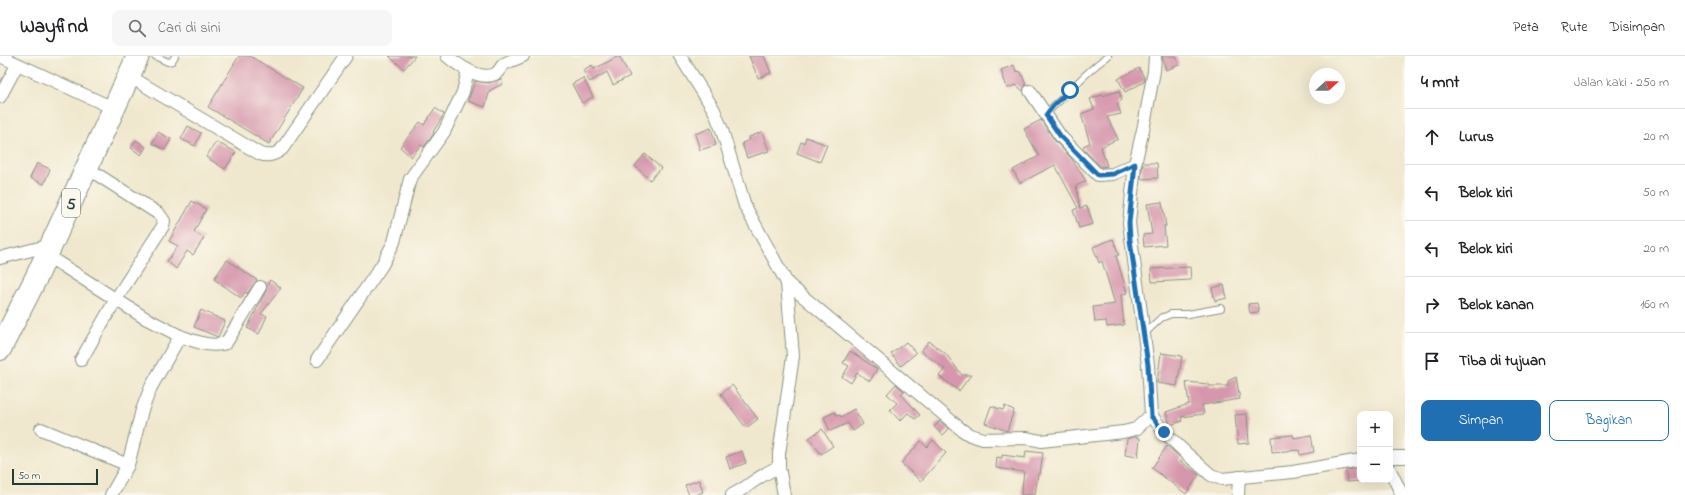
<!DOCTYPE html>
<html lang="id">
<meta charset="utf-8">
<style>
body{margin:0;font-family:"Indie Flower",sans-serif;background:#f6f6f6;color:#202124}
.controls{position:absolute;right:12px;bottom:12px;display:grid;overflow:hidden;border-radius:8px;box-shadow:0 4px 16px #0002}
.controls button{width:36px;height:36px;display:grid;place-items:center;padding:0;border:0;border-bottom:1px solid #e0e0e0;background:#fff;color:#202124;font:20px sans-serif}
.compass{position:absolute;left:1309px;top:12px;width:36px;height:36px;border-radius:50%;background:#fff;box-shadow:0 4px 16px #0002;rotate:68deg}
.scale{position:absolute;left:12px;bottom:10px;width:86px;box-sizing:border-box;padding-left:4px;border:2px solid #1f3d34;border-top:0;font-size:11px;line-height:14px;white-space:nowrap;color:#1f3d34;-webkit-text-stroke:3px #fbf7ec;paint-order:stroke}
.stop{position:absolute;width:12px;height:12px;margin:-9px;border:3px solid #1f6fb2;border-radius:50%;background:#fff}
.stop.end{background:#1f6fb2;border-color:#fff;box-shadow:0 1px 4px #0008}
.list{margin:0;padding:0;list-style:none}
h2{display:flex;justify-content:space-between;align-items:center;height:52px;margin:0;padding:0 16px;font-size:17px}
h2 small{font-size:13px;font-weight:400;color:#757577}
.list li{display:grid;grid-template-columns:26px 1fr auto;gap:12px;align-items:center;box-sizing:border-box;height:56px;padding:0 16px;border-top:1px solid #e0e0e0}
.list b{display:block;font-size:15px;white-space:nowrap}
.list em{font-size:13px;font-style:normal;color:#757577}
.actions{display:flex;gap:8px;padding:12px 16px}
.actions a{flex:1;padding:9px 0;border:1px solid #1f6fb2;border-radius:8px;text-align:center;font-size:14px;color:#1f6fb2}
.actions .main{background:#1f6fb2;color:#fff}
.icon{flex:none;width:22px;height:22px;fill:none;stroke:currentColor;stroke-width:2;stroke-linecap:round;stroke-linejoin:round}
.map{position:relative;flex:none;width:1405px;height:439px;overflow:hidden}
header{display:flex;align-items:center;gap:24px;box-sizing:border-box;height:56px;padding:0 20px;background:#fff;border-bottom:1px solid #e0e0e0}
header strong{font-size:19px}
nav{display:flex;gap:22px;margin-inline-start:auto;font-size:14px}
.search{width:280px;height:36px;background:#f6f6f6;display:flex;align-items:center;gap:10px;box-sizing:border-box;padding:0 14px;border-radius:8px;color:#757577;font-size:15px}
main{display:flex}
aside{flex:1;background:#fff}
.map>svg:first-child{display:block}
.building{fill:#d696ac}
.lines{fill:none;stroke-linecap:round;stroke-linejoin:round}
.lane-casing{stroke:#889281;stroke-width:8}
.street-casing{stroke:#889281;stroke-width:14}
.highway-casing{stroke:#889281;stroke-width:24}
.lane{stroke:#fff;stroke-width:6}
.street{stroke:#fff;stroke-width:12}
.highway{stroke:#fff;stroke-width:22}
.route{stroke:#1f6fb2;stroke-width:5}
.labels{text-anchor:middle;stroke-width:3;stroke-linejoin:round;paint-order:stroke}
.shield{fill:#fbf7ec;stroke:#61756b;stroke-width:1}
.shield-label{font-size:16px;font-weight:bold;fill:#1f3d34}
</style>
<header>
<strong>Wayfind</strong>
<div class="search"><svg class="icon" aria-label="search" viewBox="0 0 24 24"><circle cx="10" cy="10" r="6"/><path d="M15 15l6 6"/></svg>Cari di sini</div>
<nav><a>Peta</a><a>Rute</a><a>Disimpan</a></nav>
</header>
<main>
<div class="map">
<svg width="1405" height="439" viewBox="0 0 1405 439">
<rect width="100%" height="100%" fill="#fbf7ec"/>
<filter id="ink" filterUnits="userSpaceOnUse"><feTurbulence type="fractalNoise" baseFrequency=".025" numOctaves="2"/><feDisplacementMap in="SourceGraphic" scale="8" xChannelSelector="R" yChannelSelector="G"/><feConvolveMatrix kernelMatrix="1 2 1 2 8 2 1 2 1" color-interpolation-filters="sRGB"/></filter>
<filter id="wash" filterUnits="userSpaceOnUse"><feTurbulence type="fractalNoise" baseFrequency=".012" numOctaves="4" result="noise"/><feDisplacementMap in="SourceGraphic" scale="16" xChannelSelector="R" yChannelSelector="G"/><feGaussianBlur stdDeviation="0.9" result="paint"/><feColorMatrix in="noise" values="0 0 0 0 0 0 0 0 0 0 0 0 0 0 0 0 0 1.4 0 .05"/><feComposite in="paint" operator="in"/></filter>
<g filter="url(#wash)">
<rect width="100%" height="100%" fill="#f0e8ce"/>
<g id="blocks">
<g class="building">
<polygon points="239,0 250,0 303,32 269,88 208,51"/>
<polygon points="389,0 415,0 404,13"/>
<polygon points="619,0 630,20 613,29 607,16 590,26 583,14 592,9 594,13"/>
<polygon points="749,0 764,0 771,17 758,22"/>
<polygon points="1162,0 1176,0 1179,9 1166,14"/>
<polygon points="1014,9 1016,15 1021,16 1026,29 1023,35 1016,29 1007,32 1001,14"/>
<polygon points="1139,12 1145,23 1144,26 1125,36 1118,23"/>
<polygon points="583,22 593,41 582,47 572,28"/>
<polygon points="501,23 503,28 490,34 485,51 468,45 475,25 489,27"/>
<polygon points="1119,35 1122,44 1117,48 1121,58 1107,61 1118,83 1101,91 1107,110 1101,111 1085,95 1083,90 1090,87 1081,58 1094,53 1090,43 1102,39 1102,40"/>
<polygon points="435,52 444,58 433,76 434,77 424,91 421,89 411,101 400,91 420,66 424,69"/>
<polygon points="1041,64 1055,85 1071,102 1086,125 1076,130 1080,152 1087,150 1093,168 1079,172 1073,154 1078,152 1055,109 1020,127 1013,114 1039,100 1024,73"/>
<polygon points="188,70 201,77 195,90 181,83"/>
<polygon points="711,72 716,89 700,94 695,78"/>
<polygon points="158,76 171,83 165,94 152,87"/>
<polygon points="762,76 769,95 747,102 742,87 750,84 749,81"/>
<polygon points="806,81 827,89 820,106 797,97 801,86 804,87"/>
<polygon points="136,84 146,91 141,99 131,92"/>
<polygon points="216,86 236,96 225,113 206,101"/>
<polygon points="645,98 661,112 650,124 635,110"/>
<polygon points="37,107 50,113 44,128 30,122"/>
<polygon points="1143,107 1157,107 1158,122 1141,123"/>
<polygon points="192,145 206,153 194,176 204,182 193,199 187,195 176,213 167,205 178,190 169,185"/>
<polygon points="1162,146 1166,170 1164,170 1166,189 1144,191 1143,179 1152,178 1147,148"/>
<polygon points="1113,183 1119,199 1116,200 1127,237 1121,239 1124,269 1107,271 1106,265 1095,266 1093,251 1115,248 1102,205 1099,207 1093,191"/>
<polygon points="227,204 257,224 247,238 245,236 241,242 214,223"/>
<polygon points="1190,211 1191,224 1152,226 1151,213"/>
<polygon points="270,224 281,232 261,258 267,260 259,278 247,272 266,235 267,229"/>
<polygon points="1224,229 1227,242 1215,245 1212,232"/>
<polygon points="1257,247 1259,256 1250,257 1248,248"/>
<polygon points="201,254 225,265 218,281 194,271"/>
<polygon points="929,285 946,298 962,319 971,319 959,335 939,320 945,313 921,295"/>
<polygon points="906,286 916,297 901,310 891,298"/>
<polygon points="850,295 877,313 870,325 857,317 851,327 842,321 849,310 843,307"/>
<polygon points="1161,297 1182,300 1177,330 1157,327"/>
<polygon points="1236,321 1240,343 1202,349 1204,358 1181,361 1182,365 1170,369 1166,356 1189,348 1186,326 1209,328 1209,330 1228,330 1228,325"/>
<polygon points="896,328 904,335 901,338 920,359 915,363 908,357 900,365 890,354 897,347 887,338"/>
<polygon points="732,329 758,363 746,372 721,338"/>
<polygon points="991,350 1003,354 1005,350 1014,354 1007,375 985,367"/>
<polygon points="854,353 863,368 853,375 848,367 830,375 824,361 835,356 837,360 840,359 841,361"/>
<polygon points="1247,358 1249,387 1238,388 1235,359"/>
<polygon points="940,365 949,373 943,379 934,371"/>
<polygon points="822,373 833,390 821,398 809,382"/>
<polygon points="1293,379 1294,382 1311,379 1314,396 1300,399 1299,394 1272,396 1271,381"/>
<polygon points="1135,381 1140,382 1138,401 1125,399 1127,383"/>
<polygon points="933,384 946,397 921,425 901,407 921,385 927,391"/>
<polygon points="1167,390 1181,402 1179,404 1199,419 1186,438 1152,412"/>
<polygon points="742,395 746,407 730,413 726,401"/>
<polygon points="1026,395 1043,397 1040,418 1038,418 1035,439 1021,439 1024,416 996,412 997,401 1002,402 1002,399 1025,402"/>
<polygon points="1360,412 1360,425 1347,426 1346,414"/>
<polygon points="699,424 703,436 695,439 689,439 685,429"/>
</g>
</g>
</g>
<g filter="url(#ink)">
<use href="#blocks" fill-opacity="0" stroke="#889281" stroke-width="1"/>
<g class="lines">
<defs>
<g id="lane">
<polyline points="155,0 168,6 172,5 175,0"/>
<path d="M 1046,59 C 1051,51 1057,47 1064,41 C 1078,26 1091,12 1108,0"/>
<polyline points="1144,278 1161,262 1171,258 1188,258 1221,252"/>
</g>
<g id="street">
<polyline points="0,0 115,53"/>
<path d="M 447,0 C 458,9 480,25 495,18 C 499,16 500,12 503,9 C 508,5 517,3 523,0"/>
<polyline points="680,0 714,54 722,74 745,150 787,227 793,300 779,398 779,411 784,439"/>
<polyline points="1155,0 1154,15 1144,69 1135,108 1129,167 1148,309 1151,359 1165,377 1187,398 1211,419 1222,423 1293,416 1360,404"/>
<path d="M 129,20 L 260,98 C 269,101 275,99 282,93 L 346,0"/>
<polyline points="1030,35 1061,81 1098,119 1113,118 1135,108"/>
<polyline points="0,41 17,9"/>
<polyline points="46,199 145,262 180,280 151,331 142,354 128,409 111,439"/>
<polyline points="0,202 51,189"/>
<polyline points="787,227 962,374 970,379 983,383 1027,382 1041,385 1123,376 1136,373 1151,359"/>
<path d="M 180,280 C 194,285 211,292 226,287 L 260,231"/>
<polyline points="81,304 116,243 163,170 164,165 159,158 87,112"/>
<polyline points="317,304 382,209 394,186 410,123 444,76 463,36 468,14"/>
<polyline points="41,373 128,409"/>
<polyline points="1390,401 1405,401"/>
<polyline points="1390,414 1402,439"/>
<path d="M 732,439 C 749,431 760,418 779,411"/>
<polyline points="1238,439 1239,421"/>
</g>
<polyline id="highway" points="0,293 37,220 138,0"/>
</defs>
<use href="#lane" class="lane-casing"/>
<use href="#street" class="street-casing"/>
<use href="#highway" class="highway-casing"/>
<use href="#lane" class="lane"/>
<use href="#street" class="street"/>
<use href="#highway" class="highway"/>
</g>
</g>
<g class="lines" filter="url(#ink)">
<polyline class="route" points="1070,34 1053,50 1046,59 1061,81 1098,119 1113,118 1135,108 1129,167 1130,184 1148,309 1151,360 1164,376"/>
</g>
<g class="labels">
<rect class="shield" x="62" y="133" width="18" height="28" rx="3"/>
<g class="shield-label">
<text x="71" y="153">5</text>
</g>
</g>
</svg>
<div class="controls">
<button>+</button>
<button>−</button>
</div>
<svg class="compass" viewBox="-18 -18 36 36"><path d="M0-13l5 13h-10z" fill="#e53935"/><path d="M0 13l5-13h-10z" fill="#757577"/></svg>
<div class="scale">50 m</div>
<div class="stop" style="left:1070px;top:34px"></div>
<div class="stop end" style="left:1164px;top:376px"></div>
</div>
<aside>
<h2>4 mnt<small>Jalan kaki · 250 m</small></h2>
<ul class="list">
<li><svg class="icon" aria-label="ahead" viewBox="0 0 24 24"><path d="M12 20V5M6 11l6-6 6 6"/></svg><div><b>Lurus</b></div><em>20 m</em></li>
<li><svg class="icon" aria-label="left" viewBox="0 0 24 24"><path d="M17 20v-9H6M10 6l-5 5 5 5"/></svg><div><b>Belok kiri</b></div><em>50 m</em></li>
<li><svg class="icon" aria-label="left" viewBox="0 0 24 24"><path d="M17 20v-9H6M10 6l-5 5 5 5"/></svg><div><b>Belok kiri</b></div><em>20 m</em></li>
<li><svg class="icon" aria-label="right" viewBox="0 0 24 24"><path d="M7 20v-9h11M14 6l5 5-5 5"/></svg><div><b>Belok kanan</b></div><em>160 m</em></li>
<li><svg class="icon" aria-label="arrive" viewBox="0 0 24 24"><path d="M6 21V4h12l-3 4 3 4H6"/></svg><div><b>Tiba di tujuan</b></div></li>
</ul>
<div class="actions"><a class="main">Simpan</a><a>Bagikan</a></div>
</aside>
</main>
